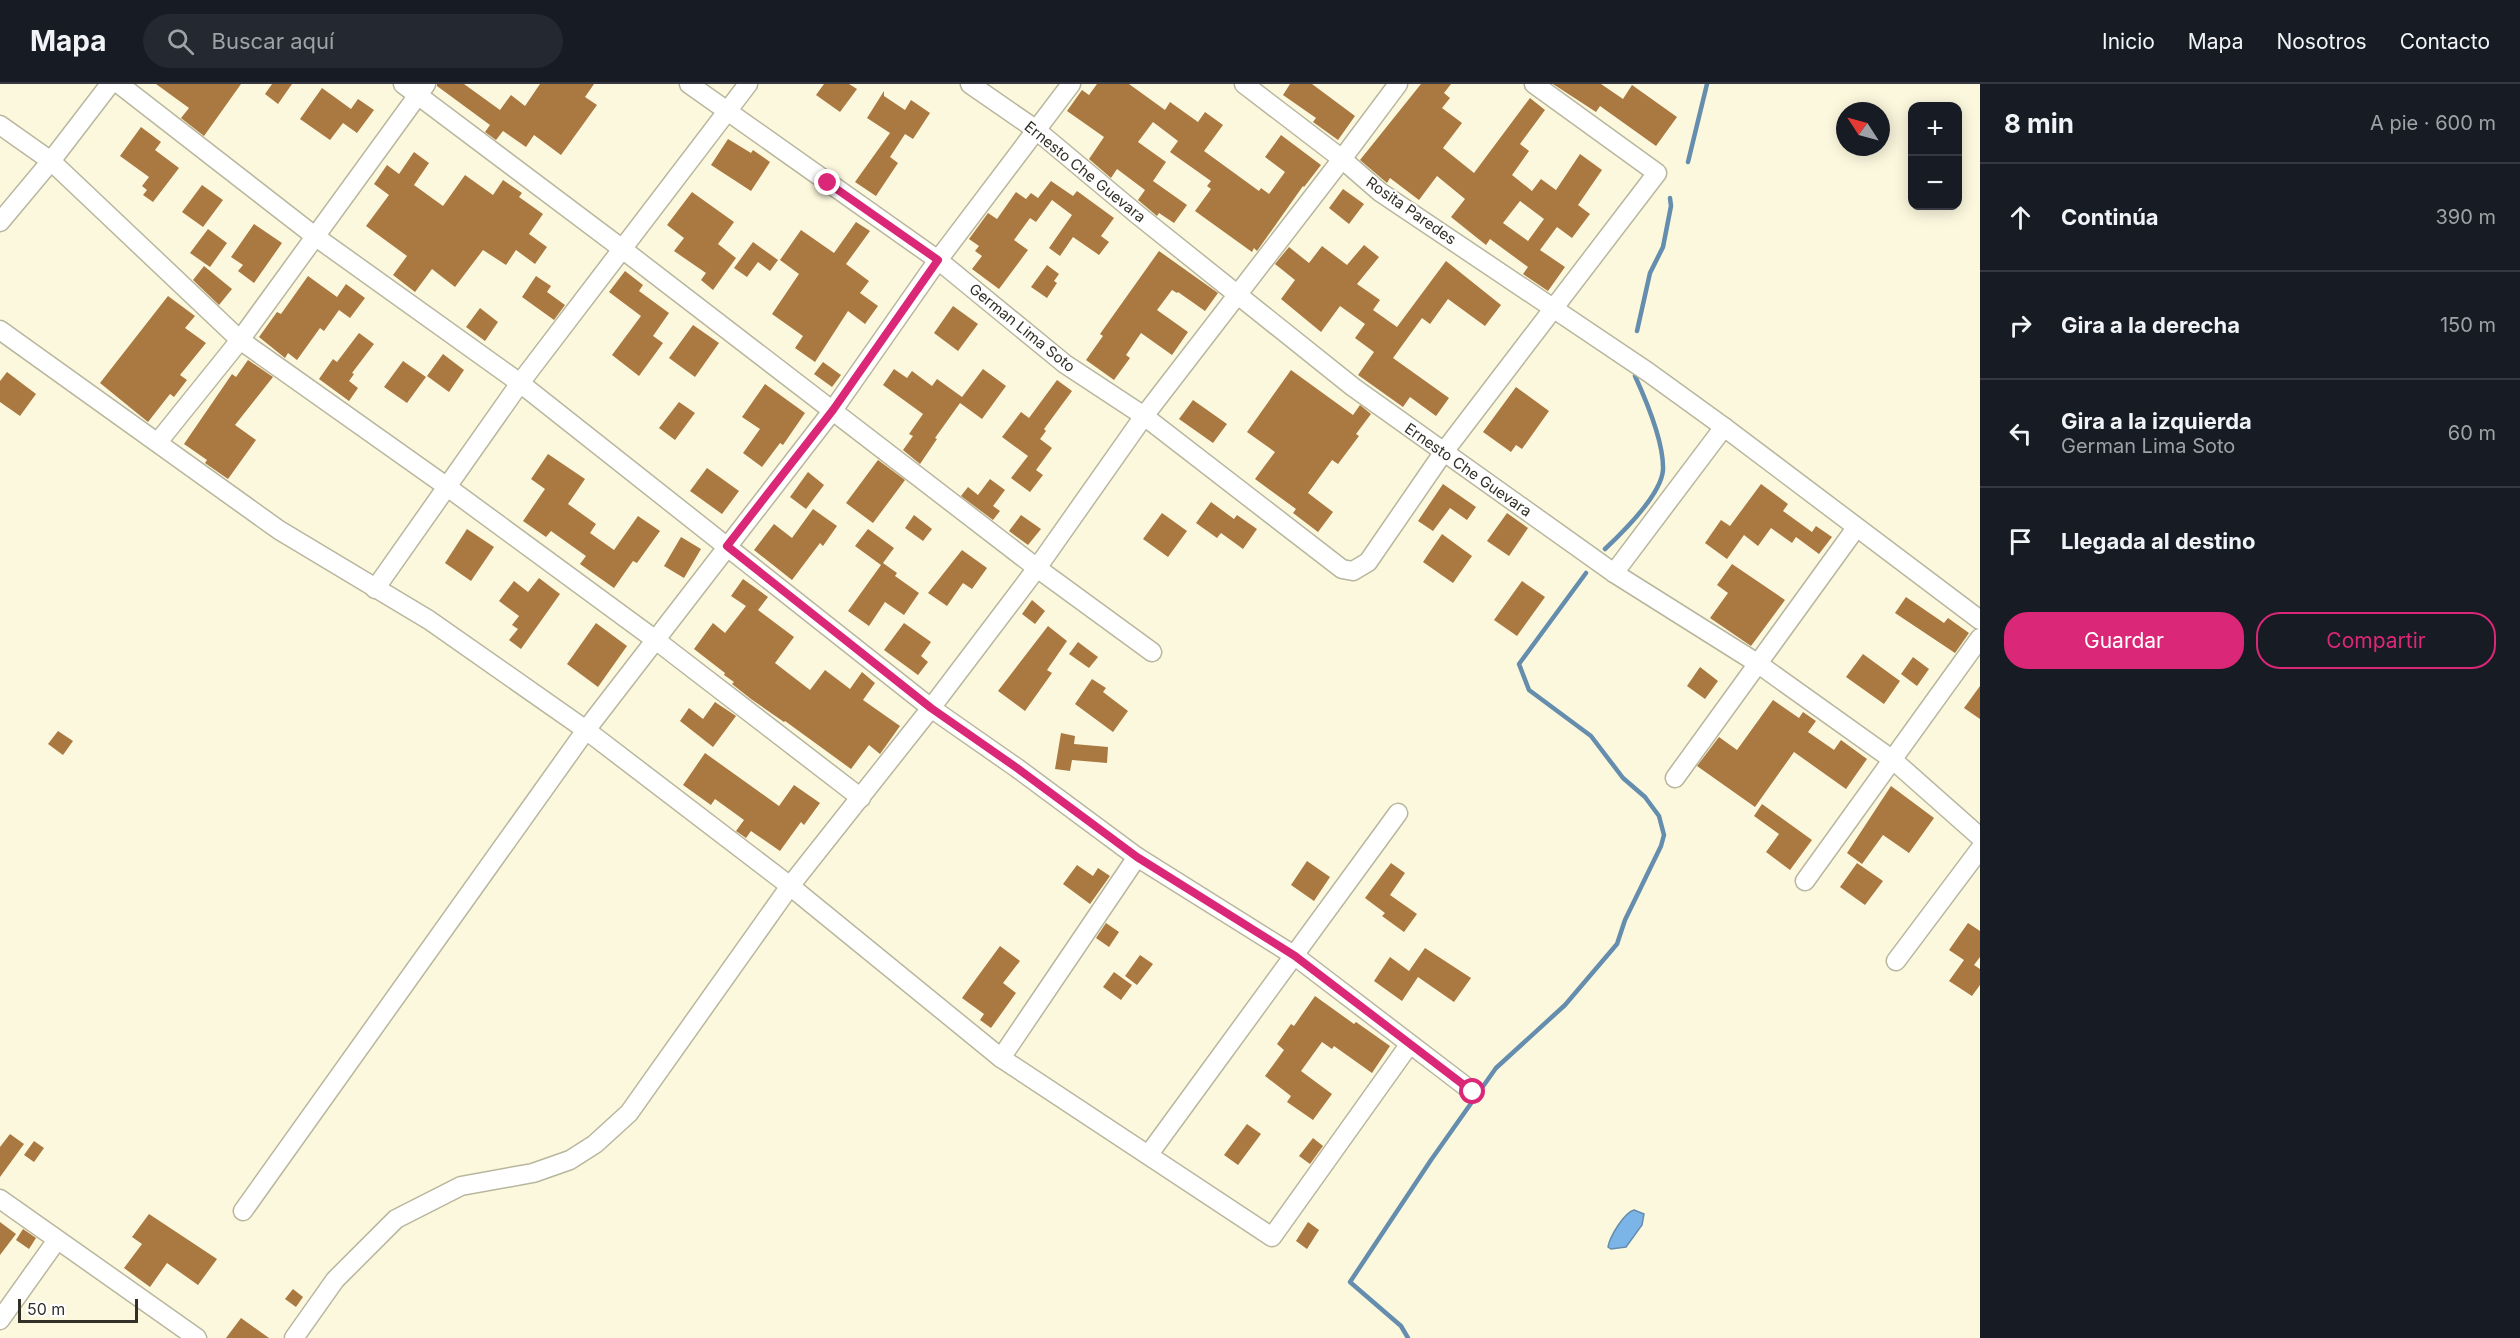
<!DOCTYPE html>
<html lang="es">
<meta charset="utf-8">
<style>
body{margin:0;font-family:Inter,sans-serif;background:#242831;color:#f1f3f6}
.controls{position:absolute;right:18px;top:18px;display:grid;overflow:hidden;border-radius:12px;box-shadow:0 3px 15px #0003}
.controls button{width:54px;height:54px;display:grid;place-items:center;padding:0;border:0;border-bottom:2px solid #363941;background:#171b24;color:#f1f3f6;font:30px sans-serif}
.compass{position:absolute;left:1836px;top:18px;width:54px;height:54px;border-radius:50%;background:#171b24;box-shadow:0 3px 15px #0003;rotate:306deg}
.scale{position:absolute;left:18px;bottom:15px;width:120px;box-sizing:border-box;padding-left:6px;border:3px solid #323027;border-top:0;font-size:16px;line-height:21px;white-space:nowrap;color:#323027;-webkit-text-stroke:4px #fff;paint-order:stroke}
.stop{position:absolute;width:18px;height:18px;margin:-14px;border:4px solid #db2777;border-radius:50%;background:#fff}
.stop.end{background:#db2777;border-color:#fff;box-shadow:0 2px 6px #0008}
.list{margin:0;padding:0;list-style:none}
h2{display:flex;justify-content:space-between;align-items:center;height:78px;margin:0;padding:0 24px;font-size:26px}
h2 small{font-size:20px;font-weight:400;color:#9ea1a6}
.list li{display:grid;grid-template-columns:39px 1fr auto;gap:18px;align-items:center;box-sizing:border-box;height:108px;padding:0 24px;border-top:2px solid #363941}
.list b{display:block;font-size:22px;white-space:nowrap}
.list p{margin:0;font-size:20px;white-space:nowrap;color:#9ea1a6}
.list em{font-size:20px;font-style:normal;color:#9ea1a6}
.actions{display:flex;gap:12px;padding:18px 24px}
.actions a{flex:1;padding:14px 0;border:2px solid #db2777;border-radius:24px;text-align:center;font-size:21px;color:#db2777}
.actions .main{background:#db2777;color:#fff}
.icon{flex:none;width:33px;height:33px;fill:none;stroke:currentColor;stroke-width:2;stroke-linecap:round;stroke-linejoin:round}
.map{position:relative;flex:none;width:1980px;height:1254px;overflow:hidden}
header{display:flex;align-items:center;gap:36px;box-sizing:border-box;height:84px;padding:0 30px;background:#171b24;border-bottom:2px solid #363941}
header strong{font-size:28px}
nav{display:flex;gap:33px;margin-inline-start:auto;font-size:21px}
.search{width:420px;height:54px;background:#242831;display:flex;align-items:center;gap:15px;box-sizing:border-box;padding:0 21px;border-radius:33px;color:#9ea1a6;font-size:22px}
main{display:flex}
aside{flex:1;background:#171b24}
.map>svg:first-child{display:block}
.water{fill:#7bb5e7;stroke:#658dad;stroke-width:1.5}
.lines{fill:none;stroke-linecap:round;stroke-linejoin:round}
.stream{stroke:#658dad;stroke-width:4.5}
.building{fill:#aa7841;fill-rule:evenodd}
.minor-casing{stroke:#b9b69e;stroke-width:21}
.minor{stroke:#fff;stroke-width:18}
.route{stroke:#db2777;stroke-width:8}
.labels{text-anchor:middle;stroke-width:4.5;stroke-linejoin:round;paint-order:stroke}
.street-label{font-size:15px;fill:#323027;stroke:#fff}
</style>
<header>
<strong>Mapa</strong>
<div class="search"><svg class="icon" aria-label="search" viewBox="0 0 24 24"><circle cx="10" cy="10" r="6"/><path d="M15 15l6 6"/></svg>Buscar aquí</div>
<nav><a>Inicio</a><a>Mapa</a><a>Nosotros</a><a>Contacto</a></nav>
</header>
<main>
<div class="map">
<svg width="1980" height="1254" viewBox="0 0 1980 1254">
<rect width="100%" height="100%" fill="#fcf8de"/>
<path class="water" d="M 1634,1126 L 1644,1130 L 1642,1141 L 1626,1163 L 1611,1165 L 1608,1163 C 1610,1152 1624,1129 1634,1126 Z"/>
<g class="lines">
<g class="stream">
<polyline points="1688,78 1707,0"/>
<polyline points="1637,247 1650,189 1663,163 1671,122 1670,114"/>
<path d="M 1605,465 C 1622,449 1661,411 1663,386 C 1664,360 1646,316 1635,292"/>
<polyline points="1408,1254 1401,1242 1350,1198 1431,1076 1496,984 1565,921 1617,860 1625,836 1661,762 1664,751 1659,732 1645,713 1623,694 1591,652 1529,606 1519,580 1586,489"/>
</g>
</g>
<g class="building">
<polygon points="156,0 241,0 204,52 181,34 189,24"/>
<polygon points="272,0 292,0 278,20 265,10"/>
<polygon points="437,0 464,0 500,26 511,11 525,22 540,0 594,0 585,13 597,21 561,71 534,51 526,63 503,47 496,56 485,48 490,41 437,2"/>
<polygon points="824,0 849,0 857,5 840,28 816,11"/>
<polygon points="1097,0 1129,0 1165,26 1170,18 1198,38 1205,28 1223,41 1204,67 1259,107 1261,104 1269,110 1285,88 1265,73 1281,51 1321,81 1304,103 1303,102 1257,167 1254,164 1252,168 1195,127 1211,105 1207,102 1211,97 1170,68 1178,57 1153,38 1138,58 1166,78 1153,97 1187,121 1174,139 1159,129 1157,132 1138,116 1145,106 1117,85 1111,94 1089,75 1104,53 1067,27 1082,6 1089,11"/>
<polygon points="1290,0 1312,0 1355,32 1338,56 1313,38 1316,34 1283,11"/>
<path d="M 1421,0 L 1451,0 L 1444,9 L 1450,14 L 1442,24 L 1462,39 L 1443,64 L 1474,89 L 1530,14 L 1545,26 L 1520,60 L 1529,67 L 1512,91 L 1532,107 L 1541,95 L 1556,106 L 1580,70 L 1602,86 L 1578,121 L 1590,130 L 1572,154 L 1557,143 L 1540,166 L 1565,183 L 1548,207 L 1523,190 L 1528,183 L 1490,155 L 1486,161 L 1451,133 L 1465,115 L 1437,92 L 1419,116 L 1390,94 L 1387,99 L 1360,76 ZM 1520,117 L 1544,135 L 1528,157 L 1503,139 Z"/>
<polygon points="1553,0 1601,0 1623,15 1632,1 1677,33 1656,62 1600,22 1596,28"/>
<polygon points="322,4 351,25 358,15 374,26 357,49 343,39 330,56 300,35"/>
<polygon points="884,7 884,12 905,26 911,16 930,29 913,55 905,50 890,73 898,79 876,112 855,98 890,49 867,34"/>
<polygon points="141,43 161,58 155,66 179,84 153,118 143,111 147,106 142,102 149,93 120,72"/>
<polygon points="728,55 751,69 753,66 770,78 751,107 711,81"/>
<polygon points="414,68 429,79 414,101 443,122 465,91 493,111 503,96 522,109 519,113 543,130 529,150 547,163 535,180 516,166 506,181 483,166 455,203 432,185 415,208 393,191 407,172 366,142 389,111 374,100 387,81 399,90"/>
<polygon points="1051,97 1073,112 1077,107 1114,134 1101,152 1109,158 1099,171 1073,153 1060,172 1049,164 1072,131 1052,116 1036,138 1030,134 1014,156 1028,166 999,205 972,185 982,172 975,167 979,162 969,155 988,129 997,135 1016,108 1026,115 1031,109 1038,114"/>
<polygon points="202,101 223,116 203,143 182,128"/>
<polygon points="1343,105 1364,120 1349,140 1329,124"/>
<polygon points="692,108 734,138 718,160 736,174 713,206 701,196 706,189 674,167 684,154 667,141"/>
<polygon points="856,138 870,147 846,180 869,197 860,209 878,222 865,240 848,227 815,278 795,264 803,252 772,230 799,190 780,176 801,146 834,169"/>
<polygon points="254,140 282,159 254,199 238,187 243,181 231,173"/>
<polygon points="208,145 227,159 210,183 190,169"/>
<polygon points="753,158 778,176 770,187 758,178 747,193 734,184"/>
<polygon points="1364,161 1379,173 1357,200 1380,216 1373,226 1397,243 1446,177 1501,221 1485,242 1448,215 1430,240 1422,234 1393,274 1449,314 1436,332 1410,313 1403,323 1358,291 1374,268 1355,254 1365,240 1340,222 1321,248 1281,215 1295,196 1275,180 1289,163 1309,179 1322,162 1347,181"/>
<polygon points="1159,167 1218,209 1205,227 1178,208 1177,209 1172,206 1157,226 1188,248 1172,271 1141,249 1126,271 1130,274 1114,296 1086,276 1103,252 1100,250"/>
<polygon points="1047,181 1059,190 1054,197 1057,199 1047,214 1031,203"/>
<polygon points="204,182 232,205 219,221 193,196"/>
<polygon points="625,187 643,201 639,207 669,229 653,252 663,259 639,292 612,271 641,232 609,208"/>
<polygon points="308,192 337,213 346,200 365,214 350,234 339,226 324,247 320,244 297,276 288,269 285,274 259,253 277,228 281,230"/>
<polygon points="536,192 551,202 547,208 565,221 554,236 522,213"/>
<polygon points="168,212 195,232 185,244 206,259 180,291 187,296 174,313 170,310 148,338 100,299"/>
<polygon points="953,222 978,240 958,267 934,249"/>
<polygon points="480,224 498,238 485,257 466,243"/>
<polygon points="693,241 719,259 695,293 669,274"/>
<polygon points="359,249 374,260 352,289 354,290 349,297 358,304 349,317 319,295 333,275 337,278"/>
<polygon points="443,270 464,286 449,308 427,292"/>
<polygon points="248,276 273,293 235,341 256,356 228,395 205,379 207,376 184,360 232,290 236,293"/>
<polygon points="403,277 426,293 407,319 384,303"/>
<polygon points="823,278 841,291 832,303 814,290"/>
<polygon points="894,285 907,294 912,287 932,302 937,295 962,313 983,285 1006,302 982,335 960,319 935,354 937,355 920,380 903,366 913,352 909,350 923,330 883,301"/>
<polygon points="1291,286 1353,331 1360,321 1371,330 1356,350 1359,352 1338,380 1332,376 1308,409 1333,428 1318,448 1293,429 1296,425 1255,395 1275,368 1247,348"/>
<polygon points="7,288 36,310 20,332 0,318 0,297"/>
<polygon points="1057,296 1072,307 1044,345 1046,347 1040,355 1052,364 1036,386 1043,391 1030,408 1011,394 1028,372 1002,353 1021,328 1029,334"/>
<polygon points="765,300 805,329 783,361 780,359 762,383 743,369 760,345 742,333"/>
<polygon points="1516,303 1549,327 1522,365 1516,361 1511,368 1483,348"/>
<polygon points="1193,316 1227,340 1213,359 1179,335"/>
<polygon points="679,318 695,329 675,356 659,344"/>
<polygon points="548,370 585,395 568,420 596,440 590,449 614,466 638,432 660,447 637,479 633,477 614,504 580,480 586,472 551,447 546,453 523,437 545,405 531,395"/>
<polygon points="878,376 905,396 873,439 846,419"/>
<polygon points="707,384 739,407 722,430 690,407"/>
<polygon points="808,388 824,401 806,425 790,413"/>
<polygon points="990,395 1005,406 993,422 1000,427 993,436 961,412 968,403 978,411"/>
<polygon points="1443,400 1476,423 1467,436 1450,424 1433,447 1418,437"/>
<polygon points="1761,400 1788,420 1783,427 1812,448 1816,442 1832,453 1819,470 1796,453 1792,459 1771,444 1758,462 1744,451 1727,475 1705,459 1721,436 1730,442"/>
<polygon points="1211,418 1234,435 1237,431 1257,445 1243,465 1221,449 1217,454 1196,439"/>
<polygon points="813,425 837,442 823,462 820,459 792,496 754,466 774,440 792,454"/>
<polygon points="1162,429 1187,447 1168,473 1143,455"/>
<polygon points="1507,429 1528,444 1509,472 1487,457"/>
<polygon points="914,431 932,445 923,457 905,444"/>
<polygon points="1021,431 1041,445 1028,461 1009,447"/>
<polygon points="467,445 494,463 471,497 445,479"/>
<polygon points="868,445 894,464 883,479 897,489 895,492 919,509 904,531 885,518 869,542 848,527 881,481 855,462"/>
<polygon points="1442,450 1472,472 1453,499 1423,478"/>
<polygon points="681,453 701,465 684,494 664,482"/>
<polygon points="962,466 987,484 972,505 963,499 947,522 928,509"/>
<polygon points="1732,480 1785,516 1751,562 1710,534 1728,509 1717,501"/>
<polygon points="539,494 560,510 521,565 509,556 518,545 512,541 519,532 499,517 514,497 528,508"/>
<polygon points="743,495 768,513 758,526 794,553 775,579 810,606 825,586 850,605 862,588 875,599 863,616 900,642 880,670 869,661 851,685 785,637 784,638 751,615 732,600 734,598 724,591 725,589 694,565 713,539 725,549 746,522 731,512"/>
<polygon points="1522,497 1545,513 1517,552 1494,536"/>
<polygon points="1906,513 1944,539 1948,534 1969,549 1955,569 1895,529"/>
<polygon points="1032,516 1045,527 1035,540 1022,530"/>
<polygon points="596,539 627,562 598,603 567,580"/>
<polygon points="904,539 931,558 921,572 928,578 918,591 884,566"/>
<polygon points="1048,542 1067,557 1047,586 1052,589 1025,627 998,607"/>
<polygon points="1078,558 1098,573 1089,584 1069,570"/>
<polygon points="1863,570 1900,597 1884,620 1846,593"/>
<polygon points="1913,573 1929,585 1917,602 1901,590"/>
<polygon points="1700,583 1718,597 1705,615 1687,602"/>
<polygon points="1092,595 1106,604 1103,608 1128,627 1113,648 1075,620"/>
<polygon points="1980,602 1980,635 1964,624"/>
<polygon points="1773,616 1799,634 1803,628 1816,637 1808,648 1834,666 1841,656 1867,675 1846,705 1794,668 1755,723 1697,682 1719,653 1737,666"/>
<polygon points="715,618 736,632 713,663 680,637 689,624 703,635"/>
<polygon points="58,647 73,657 63,671 48,660"/>
<polygon points="1061,649 1075,652 1074,660 1108,663 1107,679 1072,676 1070,687 1055,685"/>
<polygon points="705,669 779,722 794,701 820,719 804,741 801,738 780,767 751,747 746,754 736,747 744,736 715,715 711,721 683,701"/>
<polygon points="1891,702 1934,734 1909,769 1883,751 1862,780 1847,769"/>
<polygon points="1762,720 1812,756 1790,786 1766,768 1779,750 1754,732"/>
<polygon points="1307,777 1330,793 1314,817 1291,801"/>
<polygon points="1391,779 1405,789 1390,811 1417,830 1404,848 1382,832 1385,829 1365,814"/>
<polygon points="1857,779 1883,797 1865,821 1840,803"/>
<polygon points="1077,781 1093,792 1098,784 1110,792 1090,820 1063,800"/>
<polygon points="1106,839 1119,848 1109,863 1096,854"/>
<polygon points="1968,839 1980,847 1980,873 1974,881 1980,885 1980,901 1972,912 1949,897 1964,876 1949,866"/>
<polygon points="1000,862 1020,877 1003,899 1016,909 991,944 980,936 984,930 962,914"/>
<polygon points="1425,864 1471,894 1454,918 1418,893 1402,917 1374,897 1390,873 1409,887"/>
<polygon points="1140,871 1153,880 1137,901 1125,892"/>
<polygon points="1114,888 1132,901 1121,916 1103,903"/>
<polygon points="1315,912 1354,940 1356,938 1390,962 1372,989 1334,962 1332,965 1322,958 1301,987 1332,1010 1313,1036 1287,1018 1291,1012 1265,992 1284,966 1277,960 1291,940 1294,942"/>
<polygon points="1247,1040 1261,1050 1238,1081 1224,1071"/>
<polygon points="10,1050 24,1060 0,1093 0,1063"/>
<polygon points="1313,1054 1323,1062 1310,1080 1299,1072"/>
<polygon points="34,1057 44,1064 34,1078 24,1071"/>
<polygon points="149,1130 217,1175 198,1201 167,1179 150,1203 124,1184 142,1160 132,1153"/>
<polygon points="0,1138 16,1150 0,1171"/>
<polygon points="1308,1138 1319,1146 1307,1165 1296,1157"/>
<polygon points="23,1145 36,1154 29,1165 16,1156"/>
<polygon points="293,1205 303,1213 296,1223 285,1215"/>
<polygon points="241,1234 269,1254 226,1254"/>
</g>
<g class="lines">
<defs>
<g id="minor">
<polyline points="119,0 316,153 520,299 931,624 1017,684 1137,773 1295,872 1473,1008"/>
<polyline points="403,0 621,164 1037,484 1152,568"/>
<polyline points="689,0 938,176 1065,280 1144,332 1342,485 1353,487 1368,478 1443,369 1657,89 1534,0"/>
<polyline points="970,0 1035,45 1138,131 1353,303 1614,489 1757,579 1893,676 1980,753"/>
<polyline points="1244,0 1342,75 1380,108 1648,288 1724,343 1980,536"/>
<polyline points="0,41 51,77 240,256 446,402 657,557 861,714"/>
<polyline points="0,138 51,77 110,0"/>
<polyline points="0,246 279,446 429,536 586,646 790,802 1001,974 1272,1153 1409,961"/>
<polyline points="158,358 240,256 426,0"/>
<polyline points="1614,489 1724,343"/>
<polyline points="375,505 520,299 748,0"/>
<polyline points="1675,694 1856,444"/>
<polyline points="1805,797 1980,554"/>
<polyline points="1896,877 1980,765"/>
<polyline points="1001,974 1137,773"/>
<polyline points="1149,1070 1398,729"/>
<polyline points="0,1115 197,1254"/>
<polyline points="243,1127 586,646 833,326 938,176 1071,0"/>
<polyline points="0,1236 57,1156"/>
<polyline points="294,1254 335,1196 396,1135 461,1102 533,1089 570,1076 595,1060 629,1029 790,802 931,624 1037,484 1144,332 1342,75 1398,0"/>
</g>
</defs>
<use href="#minor" class="minor-casing"/>
<use href="#minor" class="minor"/>
</g>
<g class="lines">
<polyline class="route" points="828,99 938,176 833,326 727,462 931,624 1017,684 1137,773 1295,872 1473,1008"/>
</g>
<g class="labels">
<g class="street-label">
<text transform="translate(1085 88) rotate(39)" y="5">Ernesto Che Guevara</text>
<text transform="translate(1411 127) rotate(35)" y="5">Rosita Paredes</text>
<text transform="translate(1022 244) rotate(39)" y="5">German Lima Soto</text>
<text transform="translate(1468 386) rotate(35)" y="5">Ernesto Che Guevara</text>
</g>
</g>
</svg>
<div class="controls">
<button>+</button>
<button>−</button>
</div>
<svg class="compass" viewBox="-18 -18 36 36"><path d="M0-13l5 13h-10z" fill="#e53935"/><path d="M0 13l5-13h-10z" fill="#9ea1a6"/></svg>
<div class="scale">50 m</div>
<div class="stop" style="left:1473px;top:1008px"></div>
<div class="stop end" style="left:828px;top:99px"></div>
</div>
<aside>
<h2>8 min<small>A pie · 600 m</small></h2>
<ul class="list">
<li><svg class="icon" aria-label="ahead" viewBox="0 0 24 24"><path d="M12 20V5M6 11l6-6 6 6"/></svg><div><b>Continúa</b></div><em>390 m</em></li>
<li><svg class="icon" aria-label="right" viewBox="0 0 24 24"><path d="M7 20v-9h11M14 6l5 5-5 5"/></svg><div><b>Gira a la derecha</b></div><em>150 m</em></li>
<li><svg class="icon" aria-label="left" viewBox="0 0 24 24"><path d="M17 20v-9H6M10 6l-5 5 5 5"/></svg><div><b>Gira a la izquierda</b><p>German Lima Soto</p></div><em>60 m</em></li>
<li><svg class="icon" aria-label="arrive" viewBox="0 0 24 24"><path d="M6 21V4h12l-3 4 3 4H6"/></svg><div><b>Llegada al destino</b></div></li>
</ul>
<div class="actions"><a class="main">Guardar</a><a>Compartir</a></div>
</aside>
</main>
